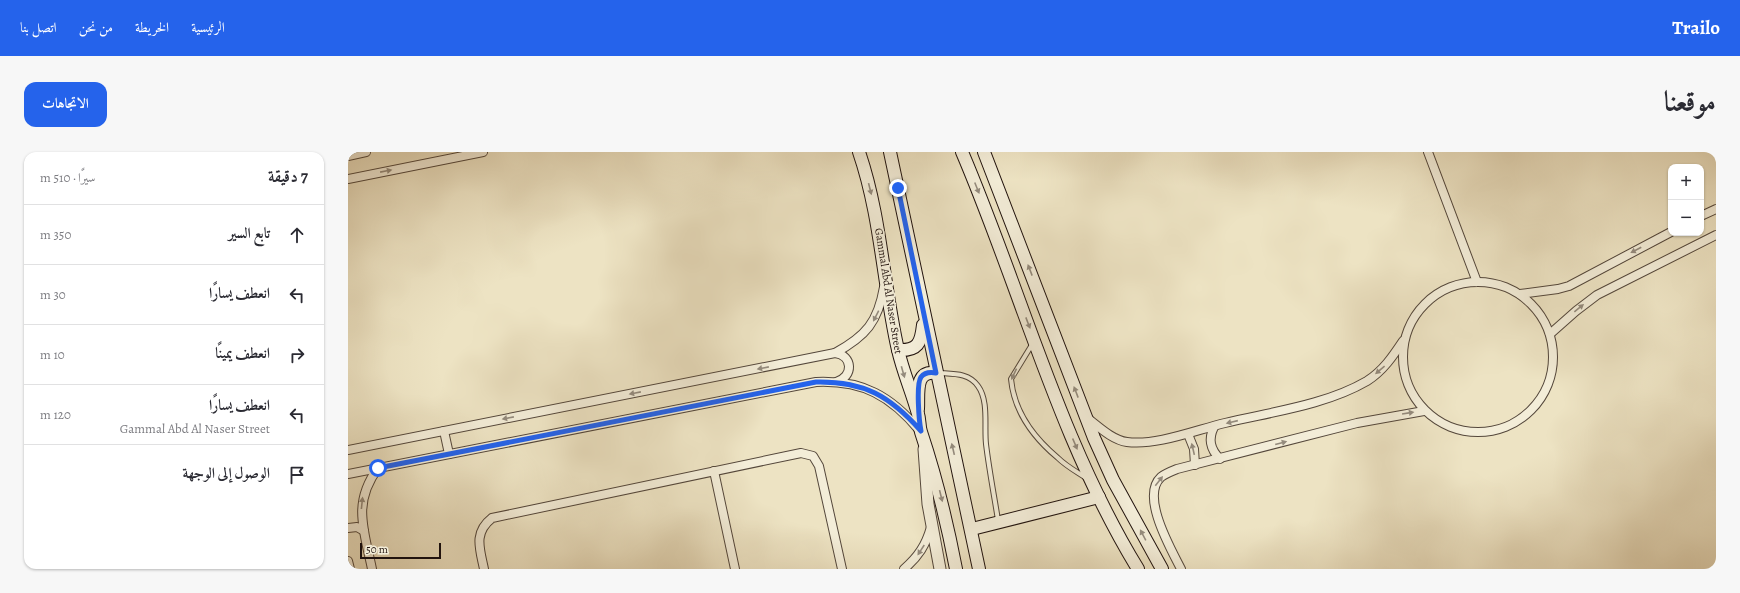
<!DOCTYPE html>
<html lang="ar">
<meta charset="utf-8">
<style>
body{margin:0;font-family:Alegreya,Amiri,serif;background:#f7f7f7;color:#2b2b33;direction:rtl}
.controls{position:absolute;right:12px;top:12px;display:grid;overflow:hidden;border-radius:8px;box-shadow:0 1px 3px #0004}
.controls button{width:36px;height:36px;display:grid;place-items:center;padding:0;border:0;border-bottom:1px solid #e1e1e2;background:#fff;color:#2b2b33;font:20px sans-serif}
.scale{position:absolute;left:12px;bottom:10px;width:81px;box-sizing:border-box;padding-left:4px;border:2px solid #21130e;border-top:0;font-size:11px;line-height:14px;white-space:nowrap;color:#21130e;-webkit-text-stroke:3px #f3edd8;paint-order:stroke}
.stop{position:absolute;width:12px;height:12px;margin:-9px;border:3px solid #2563eb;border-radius:50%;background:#fff}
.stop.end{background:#2563eb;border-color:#fff;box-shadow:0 1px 4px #0008}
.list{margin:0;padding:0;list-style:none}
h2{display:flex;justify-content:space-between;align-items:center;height:52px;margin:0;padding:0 16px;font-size:17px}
h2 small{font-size:13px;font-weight:400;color:#7c7c81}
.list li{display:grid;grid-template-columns:26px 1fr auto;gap:12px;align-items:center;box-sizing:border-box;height:60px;padding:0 16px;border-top:1px solid #e1e1e2}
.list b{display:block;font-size:15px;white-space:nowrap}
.list p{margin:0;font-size:13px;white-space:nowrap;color:#7c7c81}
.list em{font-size:13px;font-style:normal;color:#7c7c81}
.icon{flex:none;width:22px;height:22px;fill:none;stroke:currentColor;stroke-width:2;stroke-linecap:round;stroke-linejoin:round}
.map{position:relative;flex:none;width:1368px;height:417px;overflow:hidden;direction:ltr;border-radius:12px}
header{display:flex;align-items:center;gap:24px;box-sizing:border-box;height:56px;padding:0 20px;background:#2563eb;color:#fff}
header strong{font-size:19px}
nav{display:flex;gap:22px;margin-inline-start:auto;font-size:14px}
.intro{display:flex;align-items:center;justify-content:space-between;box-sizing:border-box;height:96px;padding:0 24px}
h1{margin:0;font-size:28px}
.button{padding:10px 18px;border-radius:12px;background:#2563eb;color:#fff;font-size:14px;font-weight:700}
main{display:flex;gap:24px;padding:0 24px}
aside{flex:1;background:#fff;border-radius:12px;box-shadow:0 1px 3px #0004}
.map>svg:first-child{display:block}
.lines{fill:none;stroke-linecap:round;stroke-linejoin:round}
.service-casing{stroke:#54473b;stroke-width:6}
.minor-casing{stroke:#54473b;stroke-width:10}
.tertiary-casing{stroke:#54473b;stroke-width:13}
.secondary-casing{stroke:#21130e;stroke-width:14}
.service{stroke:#f3edd8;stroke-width:4}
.minor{stroke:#f3edd8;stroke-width:8}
.tertiary{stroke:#f3edd8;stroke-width:11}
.secondary{stroke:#f3edd8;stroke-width:12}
.oneway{fill:#948b7d}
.route{stroke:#2563eb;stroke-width:5}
.labels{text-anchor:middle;stroke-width:3.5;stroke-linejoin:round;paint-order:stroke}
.street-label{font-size:11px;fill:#21130e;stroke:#f3edd8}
</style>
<header>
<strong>Trailo</strong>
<nav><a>الرئيسية</a><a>الخريطة</a><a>من نحن</a><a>اتصل بنا</a></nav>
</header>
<div class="intro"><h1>موقعنا</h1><a class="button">الاتجاهات</a></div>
<main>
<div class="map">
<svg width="1368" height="417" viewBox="0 0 1368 417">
<rect width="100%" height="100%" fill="#ede3c3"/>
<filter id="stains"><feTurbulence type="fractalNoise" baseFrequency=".005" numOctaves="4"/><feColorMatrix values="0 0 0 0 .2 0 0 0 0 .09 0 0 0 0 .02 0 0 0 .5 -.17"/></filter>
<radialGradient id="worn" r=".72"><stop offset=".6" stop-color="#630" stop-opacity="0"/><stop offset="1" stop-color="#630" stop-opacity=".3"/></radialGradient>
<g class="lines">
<defs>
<g id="service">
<path d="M 685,191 L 663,227 C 666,259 686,286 710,306 C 718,314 729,320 738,326"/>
<path d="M 591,221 C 606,222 621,221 630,234 C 641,249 636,274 638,292 C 641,317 646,343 650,368"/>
</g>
<g id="minor">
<polyline points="1080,0 1129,130"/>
<polyline points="0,4 18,0"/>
<polyline points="0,27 135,0"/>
<polyline points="1353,64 1368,57"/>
<circle cx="1130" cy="205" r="75"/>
<polyline points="1172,142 1210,137 1221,134 1323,80"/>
<polyline points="1202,182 1228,159 1249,143 1368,83"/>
<path d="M 487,201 C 505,203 506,225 488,230"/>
<path d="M 738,265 C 750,274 764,288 779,290 C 808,294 848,278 877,271 C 923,260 978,253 1019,229 C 1035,219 1045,204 1055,189"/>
<path d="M 866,275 C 860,287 862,297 872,307"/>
<polyline points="96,279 101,302"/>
<polyline points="840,282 846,297 847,313"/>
<path d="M 0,298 L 487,201 C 518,184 530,170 536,135"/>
<polyline points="366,319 387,417"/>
<path d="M 0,322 L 468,230 C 515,228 543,244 572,279"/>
<polyline points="0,376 9,375 16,379"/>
<polyline points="0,409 2,417"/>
<path d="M 24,417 C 16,378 4,351 30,316"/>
<path d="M 136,417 C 132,397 125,381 144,366 L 453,301 L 465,304 L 471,314 L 494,417"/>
<path d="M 556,417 C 570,405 578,393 583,375"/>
<path d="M 833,417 C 823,397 792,344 813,325 C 817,322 824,319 829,317 L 1009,271 L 1076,259"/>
</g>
<polyline id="tertiary" points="576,297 580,352 592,417"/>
<g id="secondary">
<path d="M 511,0 C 533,64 535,132 550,198 C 555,220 564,240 570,262 C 572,268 571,274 573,280 C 588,325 599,370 608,417"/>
<polyline points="542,0 631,417"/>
<path d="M 614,0 C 673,138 711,288 790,417"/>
<polyline points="636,0 746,286 765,328 814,417"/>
<path d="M 550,198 C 570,199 573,191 575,173"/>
<path d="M 570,257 C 571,242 566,218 588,221"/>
<polyline points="624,377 751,345"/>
</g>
</defs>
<use href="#service" class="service-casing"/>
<use href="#minor" class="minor-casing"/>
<use href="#tertiary" class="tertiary-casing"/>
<use href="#secondary" class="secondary-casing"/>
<use href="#service" class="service"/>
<use href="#minor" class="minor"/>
<use href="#tertiary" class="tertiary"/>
<use href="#secondary" class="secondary"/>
</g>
<defs><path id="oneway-solid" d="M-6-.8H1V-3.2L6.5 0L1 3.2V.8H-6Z"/></defs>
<g class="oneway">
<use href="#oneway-solid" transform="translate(38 19) rotate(-11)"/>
<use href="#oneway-solid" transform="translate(629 36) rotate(68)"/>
<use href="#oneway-solid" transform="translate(522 37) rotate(76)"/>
<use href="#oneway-solid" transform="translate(1288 98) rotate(152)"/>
<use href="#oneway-solid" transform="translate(682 118) rotate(-111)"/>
<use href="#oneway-solid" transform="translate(1231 156) rotate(-39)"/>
<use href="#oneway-solid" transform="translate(528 164) rotate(117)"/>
<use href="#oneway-solid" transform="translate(680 171) rotate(69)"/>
<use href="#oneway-solid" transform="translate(415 216) rotate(169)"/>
<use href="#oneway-solid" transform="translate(1032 218) rotate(140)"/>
<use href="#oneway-solid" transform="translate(555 220) rotate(74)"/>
<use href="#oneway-solid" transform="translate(666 222) rotate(115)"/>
<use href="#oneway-solid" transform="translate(728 240) rotate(-111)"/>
<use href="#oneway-solid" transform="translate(287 241) rotate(169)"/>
<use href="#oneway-solid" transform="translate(1060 261) rotate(-9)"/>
<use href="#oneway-solid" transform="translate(160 266) rotate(169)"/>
<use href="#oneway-solid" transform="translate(884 270) rotate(167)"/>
<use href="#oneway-solid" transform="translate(933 291) rotate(-15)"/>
<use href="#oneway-solid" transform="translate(727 292) rotate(67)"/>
<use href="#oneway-solid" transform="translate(605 297) rotate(-103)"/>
<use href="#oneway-solid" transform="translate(845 297) rotate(-103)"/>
<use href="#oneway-solid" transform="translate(811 329) rotate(-52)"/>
<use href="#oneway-solid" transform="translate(593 344) rotate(76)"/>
<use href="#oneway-solid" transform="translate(14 351) rotate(-84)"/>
<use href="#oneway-solid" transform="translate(795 383) rotate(-118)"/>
<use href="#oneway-solid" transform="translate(573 398) rotate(123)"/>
</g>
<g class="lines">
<path class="route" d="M 30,316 L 468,230 C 516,229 542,244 573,279 C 571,269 568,232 573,225 C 577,220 583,220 588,221 L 550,36"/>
</g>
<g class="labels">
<g class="street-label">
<text transform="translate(541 139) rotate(81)" y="4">Gammal Abd Al Naser Street</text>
</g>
</g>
<rect width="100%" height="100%" filter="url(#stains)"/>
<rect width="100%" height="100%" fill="url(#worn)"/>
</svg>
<div class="controls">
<button>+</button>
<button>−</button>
</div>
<div class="scale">50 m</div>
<div class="stop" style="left:30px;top:316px"></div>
<div class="stop end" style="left:550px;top:36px"></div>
</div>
<aside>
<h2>7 دقيقة<small>سيرًا · 510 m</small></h2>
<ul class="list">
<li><svg class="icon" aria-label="ahead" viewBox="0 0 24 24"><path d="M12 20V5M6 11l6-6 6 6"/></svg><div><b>تابع السير</b></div><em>350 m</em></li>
<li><svg class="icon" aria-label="left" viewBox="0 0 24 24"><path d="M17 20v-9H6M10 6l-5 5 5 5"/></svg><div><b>انعطف يسارًا</b></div><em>30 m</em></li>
<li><svg class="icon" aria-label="right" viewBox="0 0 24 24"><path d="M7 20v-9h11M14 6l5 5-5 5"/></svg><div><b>انعطف يمينًا</b></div><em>10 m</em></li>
<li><svg class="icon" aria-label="left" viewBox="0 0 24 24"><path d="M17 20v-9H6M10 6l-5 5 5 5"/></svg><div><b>انعطف يسارًا</b><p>Gammal Abd Al Naser Street</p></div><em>120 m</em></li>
<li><svg class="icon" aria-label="arrive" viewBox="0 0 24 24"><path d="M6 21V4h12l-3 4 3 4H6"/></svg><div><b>الوصول إلى الوجهة</b></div></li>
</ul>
</aside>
</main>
